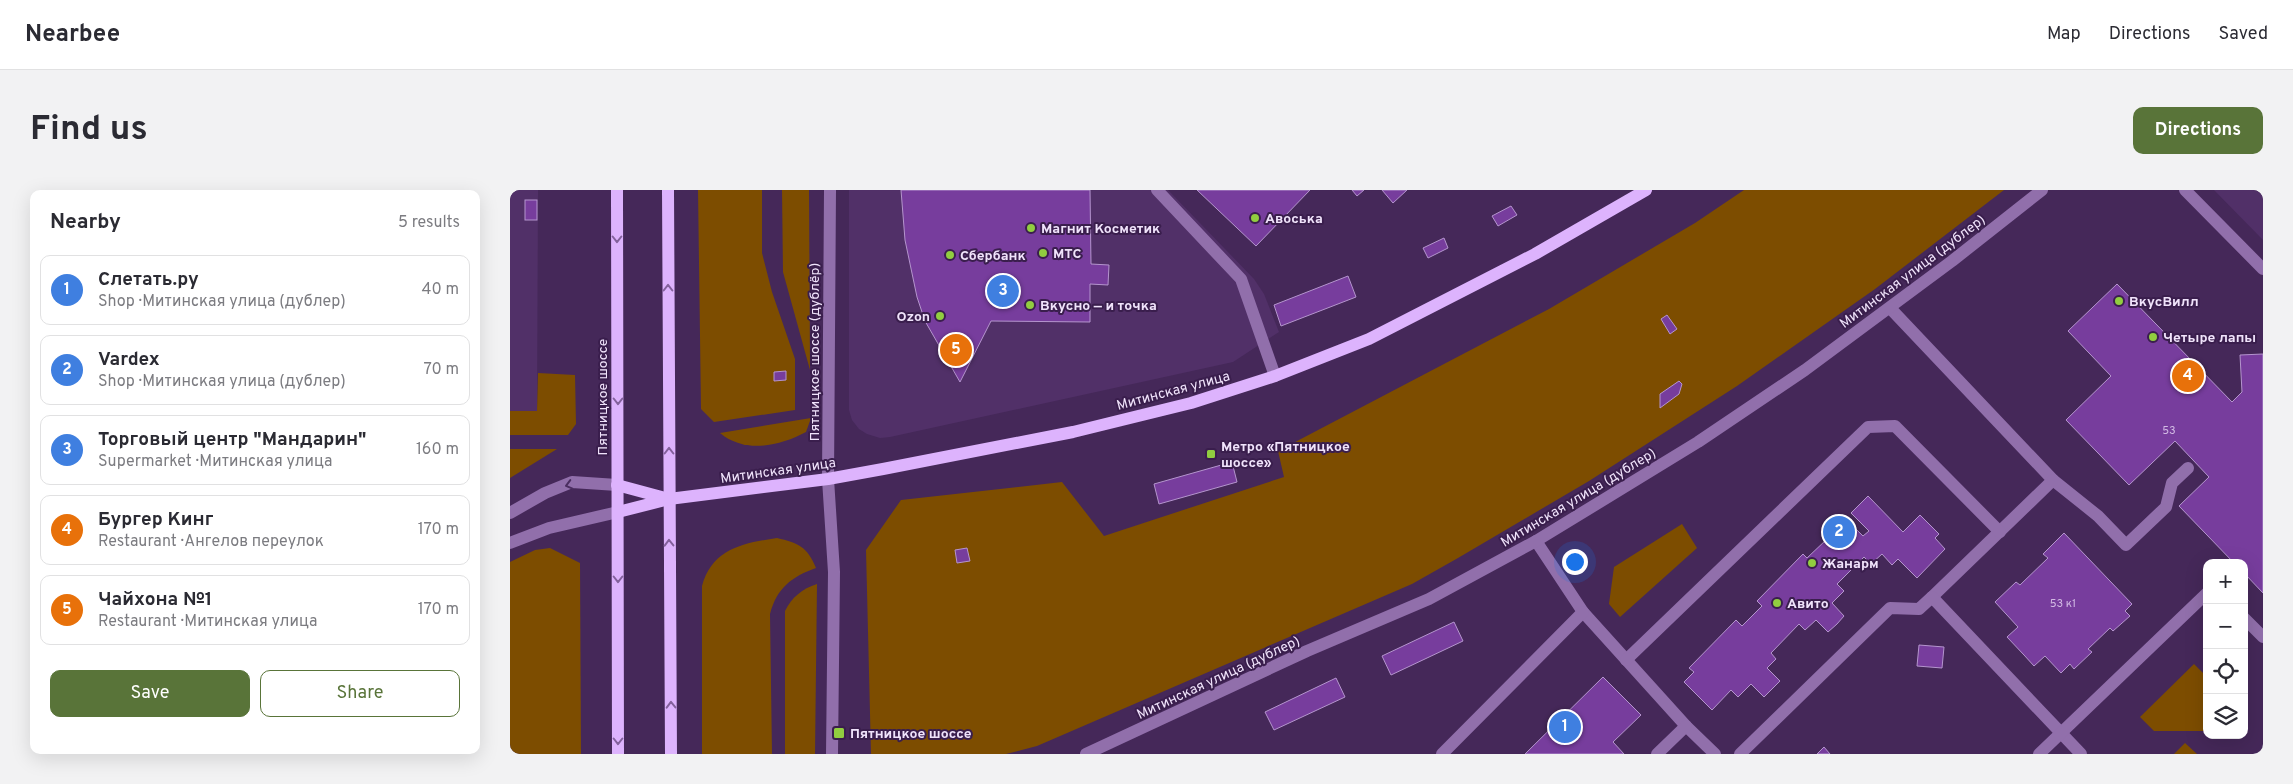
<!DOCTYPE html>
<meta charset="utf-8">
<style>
body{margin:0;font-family:Overpass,sans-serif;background:#f2f2f3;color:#2b2b33}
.controls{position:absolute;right:15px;bottom:15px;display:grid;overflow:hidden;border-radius:10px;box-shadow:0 5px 20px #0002}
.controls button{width:45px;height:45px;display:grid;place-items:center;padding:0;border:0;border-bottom:1px solid #e1e1e2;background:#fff;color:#2b2b33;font:25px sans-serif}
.you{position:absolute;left:1064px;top:371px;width:18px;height:18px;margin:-12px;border:4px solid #fff;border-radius:50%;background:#1a73e8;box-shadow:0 0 0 8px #1a73e833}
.badge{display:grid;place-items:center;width:32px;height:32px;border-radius:50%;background:#597439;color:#fff;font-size:16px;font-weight:700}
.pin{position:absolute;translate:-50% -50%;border:2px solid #fff;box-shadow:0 1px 5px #0006}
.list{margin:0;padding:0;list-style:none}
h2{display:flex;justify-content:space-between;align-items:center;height:65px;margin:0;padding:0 20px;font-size:21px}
h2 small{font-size:16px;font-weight:400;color:#7c7c81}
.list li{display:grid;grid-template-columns:32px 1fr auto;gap:15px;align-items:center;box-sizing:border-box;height:70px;margin:0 10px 10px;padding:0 10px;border:1px solid #e1e1e2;border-radius:10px}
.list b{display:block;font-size:19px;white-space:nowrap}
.list p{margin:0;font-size:16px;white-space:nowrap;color:#7c7c81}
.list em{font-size:16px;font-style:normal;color:#7c7c81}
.actions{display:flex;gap:10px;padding:15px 20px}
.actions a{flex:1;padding:11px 0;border:1px solid #597439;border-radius:10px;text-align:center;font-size:18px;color:#597439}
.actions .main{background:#597439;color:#fff}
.icon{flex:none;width:28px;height:28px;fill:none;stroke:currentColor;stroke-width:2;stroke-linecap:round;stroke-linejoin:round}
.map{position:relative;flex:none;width:1753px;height:564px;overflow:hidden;border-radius:10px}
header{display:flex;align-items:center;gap:30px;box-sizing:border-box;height:70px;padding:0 25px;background:#fff;border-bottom:1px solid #e1e1e2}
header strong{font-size:24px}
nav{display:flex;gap:28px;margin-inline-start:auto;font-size:18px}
.intro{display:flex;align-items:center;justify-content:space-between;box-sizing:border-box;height:120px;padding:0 30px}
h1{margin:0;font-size:35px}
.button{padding:12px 22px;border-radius:10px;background:#597439;color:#fff;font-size:18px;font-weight:700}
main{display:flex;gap:30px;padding:0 30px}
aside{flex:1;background:#fff;border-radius:10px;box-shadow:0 5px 20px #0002}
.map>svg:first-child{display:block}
.built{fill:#513068}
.green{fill:#7d4d00}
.building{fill:#773d9d;stroke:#b595ce}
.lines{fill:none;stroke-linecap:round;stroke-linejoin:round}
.minor{stroke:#916fab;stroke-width:12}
.major{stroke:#ddb3fd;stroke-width:12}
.oneway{stroke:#83619c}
.oneway2{stroke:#4b2e60}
.poi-dot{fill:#91cd40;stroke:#3a1e4d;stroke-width:2}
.labels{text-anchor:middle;stroke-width:4;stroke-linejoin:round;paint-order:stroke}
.number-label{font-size:11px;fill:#d2bae4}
.poi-label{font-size:14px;font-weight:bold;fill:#f0e3fb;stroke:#3a1e4d;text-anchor:start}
.street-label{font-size:14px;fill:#f0e3fb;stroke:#3a1e4d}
</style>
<header>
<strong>Nearbee</strong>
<nav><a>Map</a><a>Directions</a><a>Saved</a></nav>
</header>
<div class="intro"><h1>Find us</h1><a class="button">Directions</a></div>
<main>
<aside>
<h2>Nearby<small>5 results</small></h2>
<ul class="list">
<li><span class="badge" style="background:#3f7fe0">1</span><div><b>Слетать.ру</b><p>Shop · Митинская улица (дублер)</p></div><em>40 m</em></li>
<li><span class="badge" style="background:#3f7fe0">2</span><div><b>Vardex</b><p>Shop · Митинская улица (дублер)</p></div><em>70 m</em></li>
<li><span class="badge" style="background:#3f7fe0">3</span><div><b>Торговый центр &quot;Мандарин&quot;</b><p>Supermarket · Митинская улица</p></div><em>160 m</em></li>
<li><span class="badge" style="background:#e8710a">4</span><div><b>Бургер Кинг</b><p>Restaurant · Ангелов переулок</p></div><em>170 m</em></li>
<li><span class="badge" style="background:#e8710a">5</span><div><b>Чайхона №1</b><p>Restaurant · Митинская улица</p></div><em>170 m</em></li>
</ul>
<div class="actions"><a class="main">Save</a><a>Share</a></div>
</aside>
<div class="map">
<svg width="1753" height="564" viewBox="0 0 1753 564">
<rect width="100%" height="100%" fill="#452859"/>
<g class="built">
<polygon points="0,0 28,0 27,221 0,221"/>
<polygon points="339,0 658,0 744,89 754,104 769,142 723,172 380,247 370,248 357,244 349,239 342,230 339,220"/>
<polygon points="1704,0 1753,0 1753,50"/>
</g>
<g class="green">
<polygon points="188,0 252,0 252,63 262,102 285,169 285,220 204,232 191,219"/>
<polygon points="272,0 299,0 300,180 273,82"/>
<polygon points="1234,0 1494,0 1365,99 1227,196 1079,291 948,368 902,394 527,556 496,564 361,564 356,360 391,310 552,292 594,346 774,287 768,261 1039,119 1185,33"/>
<polygon points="28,183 65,185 66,234 58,245 0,245 0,221 27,221"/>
<path d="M 301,228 L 296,242 C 270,256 235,264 210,243 Z"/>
<polygon points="0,259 47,259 0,288"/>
<polygon points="1172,334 1187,358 1110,427 1099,414 1104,377"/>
<path d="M 267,348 C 288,353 297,356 306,378 C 281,387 267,398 260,424 L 262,564 L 192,564 L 192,396 C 202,359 233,353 267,348 Z"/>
<polygon points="40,358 70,373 71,564 0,564 0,372 25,360"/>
<path d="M 307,394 L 305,564 L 275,564 L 275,421 C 282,407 292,399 307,394 Z"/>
<polygon points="1684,474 1697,487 1697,541 1644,541 1630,527"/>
<polygon points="1675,553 1687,564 1664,564"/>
</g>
<g class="building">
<polygon points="391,0 580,0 581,74 599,75 598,95 580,94 580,132 481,131 450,192 415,131 407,107 395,50"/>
<polygon points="687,0 800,0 746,56"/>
<polygon points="842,0 854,0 847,6"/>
<polygon points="872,0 897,0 883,13"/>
<rect x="15" y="10" width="12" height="20"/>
<polygon points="1001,16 1007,25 988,36 982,26"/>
<polygon points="934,48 938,58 918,68 913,58"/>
<polygon points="838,86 846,107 771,136 764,115"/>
<polygon points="1607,94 1722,212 1732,202 1730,165 1753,164 1753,403 1734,383 1734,373 1724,373 1669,316 1699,287 1665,251 1619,295 1556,230 1601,186 1558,141"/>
<polygon points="1157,125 1167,139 1160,144 1151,129"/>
<polygon points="276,181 276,190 264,191 264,182"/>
<polygon points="1169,191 1172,194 1169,204 1150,218 1150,204"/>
<polygon points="722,272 727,292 649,314 644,294"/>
<polygon points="1358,306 1393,342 1410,325 1429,344 1425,348 1435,359 1407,388 1388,369 1382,375 1372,364 1361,374 1354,367 1327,394 1334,401 1322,413 1334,426 1327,434 1318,442 1306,430 1295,440 1289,434 1261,463 1266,469 1257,478 1270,491 1254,507 1241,494 1228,507 1221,500 1202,520 1174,492 1184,482 1179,478 1226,430 1232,436 1252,416 1247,411 1293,364 1297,368 1317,349 1313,345 1333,326 1353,346 1359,341 1341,323"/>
<polygon points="1554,343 1622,414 1615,421 1620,426 1603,441 1600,438 1578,459 1582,462 1564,479 1560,474 1551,483 1535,466 1524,476 1514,465 1497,447 1508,437 1485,412 1506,392 1510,395 1538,368 1533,364"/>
<polygon points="457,358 460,371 447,373 445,360"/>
<polygon points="944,432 953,451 881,485 872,466"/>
<polygon points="1409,455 1434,457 1432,478 1407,476"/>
<polygon points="1093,487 1131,525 1103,552 1114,564 1015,564"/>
<polygon points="826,488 835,507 764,540 755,522"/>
<polygon points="1314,557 1320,564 1307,564"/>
</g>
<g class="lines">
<g class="minor">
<polyline points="320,0 318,289 324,382 322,564"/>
<polyline points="647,0 731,89 765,186"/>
<polyline points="1675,0 1753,79"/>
<polyline points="1380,118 1543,290 1422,407"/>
<polyline points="1543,290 1588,326 1616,355 1656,317 1662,293 1678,278"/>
<polyline points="0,323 35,303 62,292 107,295"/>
<polyline points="1026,351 1073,422 1176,536 1205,564"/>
<polyline points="0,353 39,338 108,322"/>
<polyline points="1734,428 1753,447"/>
<polyline points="1116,470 1358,237 1385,236 1490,342"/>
<polyline points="576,564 797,461 919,409 1026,351 1188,252 1295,180 1442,71 1532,0"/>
<polyline points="932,564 1073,422"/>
<polyline points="1147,564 1176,536"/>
<polyline points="1230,564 1380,418 1409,419 1422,407 1571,564"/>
<polyline points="1529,564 1697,403"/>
</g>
<g class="major">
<polyline points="107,0 108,564"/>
<polyline points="158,0 161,564"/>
<polyline points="107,295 159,309"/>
<polyline points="108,322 159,309 318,289 373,279 563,242 681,213 765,186 859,149 1025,64 1136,0"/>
</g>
</g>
<defs><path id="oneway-chevron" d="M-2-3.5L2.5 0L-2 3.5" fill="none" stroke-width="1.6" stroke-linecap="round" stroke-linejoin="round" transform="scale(1.25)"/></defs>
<g class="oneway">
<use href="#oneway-chevron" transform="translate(107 49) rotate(90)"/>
<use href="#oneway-chevron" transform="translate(158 98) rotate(-90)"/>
<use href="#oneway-chevron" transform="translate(108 211) rotate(90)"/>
<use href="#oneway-chevron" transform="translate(159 261) rotate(-90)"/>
<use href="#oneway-chevron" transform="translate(159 353) rotate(-91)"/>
<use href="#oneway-chevron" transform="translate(108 389) rotate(90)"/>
<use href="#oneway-chevron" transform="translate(161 515) rotate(-91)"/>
<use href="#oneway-chevron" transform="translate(108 551) rotate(90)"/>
</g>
<use class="oneway2" href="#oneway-chevron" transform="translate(59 295) rotate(165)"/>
<g class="poi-dot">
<circle cx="745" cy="28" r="5"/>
<circle cx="521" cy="38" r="5"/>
<circle cx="533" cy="63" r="5"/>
<circle cx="440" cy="65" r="5"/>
<circle cx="1609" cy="111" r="5"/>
<circle cx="520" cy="115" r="5"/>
<circle cx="430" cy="126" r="5"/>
<circle cx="1643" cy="147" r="5"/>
<rect x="696" y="259" width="10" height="10" rx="2.5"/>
<circle cx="1302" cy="373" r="5"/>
<circle cx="1267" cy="413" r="5"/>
<rect x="323" y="537" width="12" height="12" rx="2.5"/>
</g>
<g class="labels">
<g class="number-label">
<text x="1659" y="244">53</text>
<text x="1553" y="417">53 к1</text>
</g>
<g class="poi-label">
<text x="755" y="33">Авоська</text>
<text x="531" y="43">Магнит Косметик</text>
<text x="543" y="68">МТС</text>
<text x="450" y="70">Сбербанк</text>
<text x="1619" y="116">ВкусВилл</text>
<text x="530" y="120">Вкусно — и точка</text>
<text x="420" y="131" text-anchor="end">Ozon</text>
<text x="1653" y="152">Четыре лапы</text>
<text x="711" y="261">Метро «Пятницкое<tspan x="711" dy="16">шоссе»</tspan></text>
<text x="1312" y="378">Жанарм</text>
<text x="1277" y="418">Авито</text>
<text x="340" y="548">Пятницкое шоссе</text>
</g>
<g class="street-label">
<text transform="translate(1402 81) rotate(-37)" y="5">Митинская улица (дублер)</text>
<text transform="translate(304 162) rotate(-90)" y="5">Пятницкое шоссе (дублёр)</text>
<text transform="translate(663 200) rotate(-15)" y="5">Митинская улица</text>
<text transform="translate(92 207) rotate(-90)" y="5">Пятницкое шоссе</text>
<text transform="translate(268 280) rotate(-8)" y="5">Митинская улица</text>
<text transform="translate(1068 307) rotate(-31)" y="5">Митинская улица (дублер)</text>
<text transform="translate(708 487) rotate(-25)" y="5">Митинская улица (дублер)</text>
</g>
</g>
</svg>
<div class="controls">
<button>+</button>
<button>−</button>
<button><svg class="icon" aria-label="locate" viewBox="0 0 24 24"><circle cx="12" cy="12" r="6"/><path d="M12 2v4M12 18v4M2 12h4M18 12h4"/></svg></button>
<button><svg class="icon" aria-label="layers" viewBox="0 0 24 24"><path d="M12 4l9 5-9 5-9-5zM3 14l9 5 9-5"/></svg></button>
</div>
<div class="you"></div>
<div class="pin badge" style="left:1055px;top:537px;background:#3f7fe0">1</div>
<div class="pin badge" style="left:1329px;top:342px;background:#3f7fe0">2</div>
<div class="pin badge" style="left:493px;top:101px;background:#3f7fe0">3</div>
<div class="pin badge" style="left:1678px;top:186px;background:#e8710a">4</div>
<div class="pin badge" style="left:446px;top:160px;background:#e8710a">5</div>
</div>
</main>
